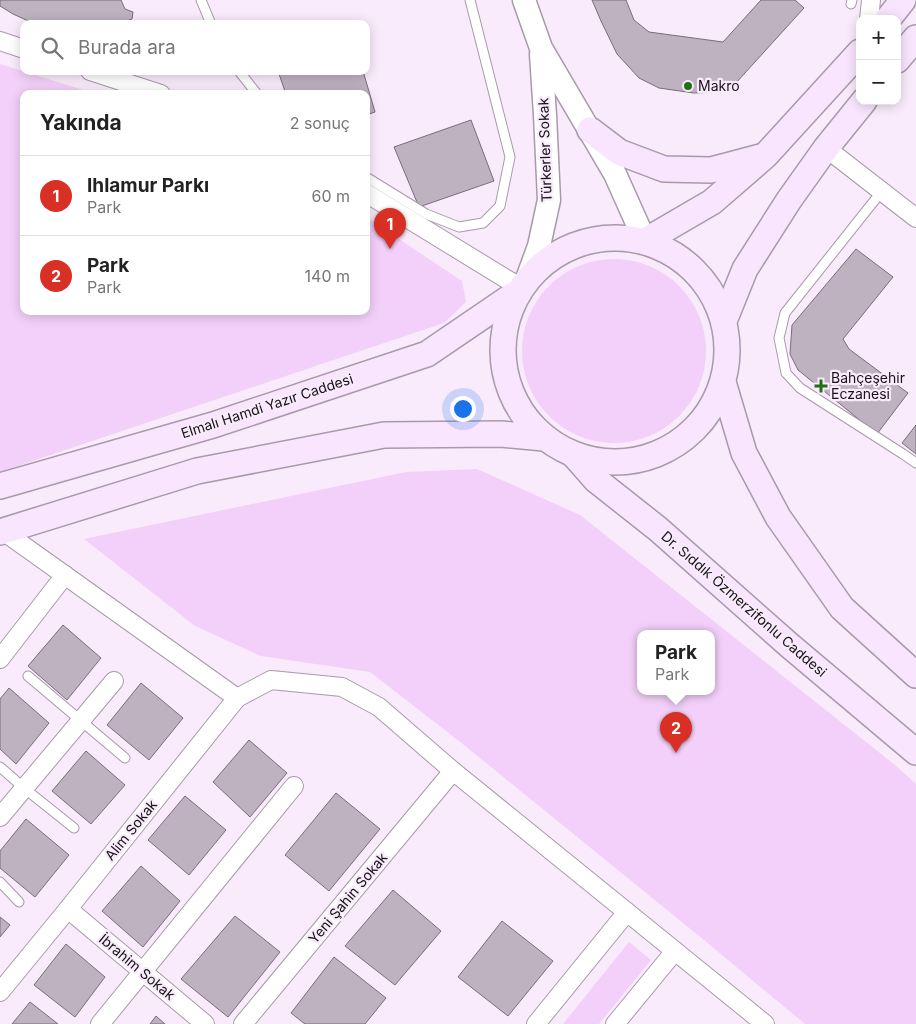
<!DOCTYPE html>
<html lang="tr">
<meta charset="utf-8">
<style>
body{margin:0;font-family:Inter,sans-serif;background:#f6f6f6;color:#222}
.controls{position:absolute;right:15px;top:15px;display:grid;overflow:hidden;border-radius:10px;box-shadow:0 2px 12px #0003}
.controls button{width:45px;height:45px;display:grid;place-items:center;padding:0;border:0;border-bottom:1px solid #e0e0e0;background:#fff;color:#222;font:25px sans-serif}
.you{position:absolute;left:462px;top:408px;width:18px;height:18px;margin:-12px;border:4px solid #fff;border-radius:50%;background:#1a73e8;box-shadow:0 0 0 8px #1a73e833}
.badge{display:grid;place-items:center;width:32px;height:32px;border-radius:50%;background:#d93025;color:#fff;font-size:16px;font-weight:700}
.pin{position:absolute;translate:-50% -41px;filter:drop-shadow(0 1px 2px #0008)}
.pin::after{content:'';position:absolute;top:26px;width:18px;height:15px;background:inherit;clip-path:polygon(0 0,100% 0,50% 100%)}
.popup{position:absolute;left:637px;top:630px;width:78px;height:65px;box-sizing:border-box;display:grid;place-content:center;border-radius:10px;background:#fff;filter:drop-shadow(0 1px 4px #0005);font-size:16px;white-space:nowrap;color:#767676}
.popup b{font-size:19px;color:#222}
.popup::after{content:'';position:absolute;left:50%;top:100%;margin-left:-10px;border:10px solid transparent;border-top-color:#fff}
.list{margin:0;padding:0;list-style:none}
h2{display:flex;justify-content:space-between;align-items:center;height:65px;margin:0;padding:0 20px;font-size:21px}
h2 small{font-size:16px;font-weight:400;color:#767676}
.list li{display:grid;grid-template-columns:32px 1fr auto;gap:15px;align-items:center;box-sizing:border-box;height:80px;padding:0 20px;border-top:1px solid #e0e0e0}
.list b{display:block;font-size:19px;white-space:nowrap}
.list p{margin:0;font-size:16px;white-space:nowrap;color:#767676}
.list em{font-size:16px;font-style:normal;color:#767676}
.icon{flex:none;width:28px;height:28px;fill:none;stroke:currentColor;stroke-width:2;stroke-linecap:round;stroke-linejoin:round}
.map{position:relative;flex:none;width:916px;height:1024px;overflow:hidden}
.search{position:absolute;background:#fff;box-shadow:0 2px 12px #0003;left:20px;top:20px;width:350px;height:55px;display:flex;align-items:center;gap:12px;box-sizing:border-box;padding:0 18px;border-radius:10px;color:#767676;font-size:19px}
.panel{position:absolute;background:#fff;box-shadow:0 2px 12px #0003;left:20px;top:90px;width:350px;height:225px;border-radius:10px}
.map>svg:first-child{display:block}
.green{fill:#f3d0f9;fill-rule:evenodd}
.building{fill:#beb1c0;stroke:#796d7b}
.lines{fill:none;stroke-linecap:round;stroke-linejoin:round}
.service-casing{stroke:#a79aa9;stroke-width:11}
.minor-casing{stroke:#a79aa9;stroke-width:20}
.tertiary-casing{stroke:#a79aa9;stroke-width:25}
.secondary-casing{stroke:#a79aa9;stroke-width:28}
.service{stroke:#fff;stroke-width:9}
.minor{stroke:#fff;stroke-width:18}
.tertiary{stroke:#fff;stroke-width:22}
.secondary{stroke:#fae5fe;stroke-width:25}
.poi-dot{fill:#206f15;stroke:#f9ebfb;stroke-width:2}
.labels{text-anchor:middle;stroke-width:4.5;stroke-linejoin:round;paint-order:stroke}
.poi-label{font-size:14px;fill:#171318;stroke:#f9ebfb;text-anchor:start}
.street-label{font-size:14px;fill:#171318;stroke:#f9ebfb}
</style>
<div class="map">
<svg width="916" height="1024" viewBox="0 0 916 1024">
<rect width="100%" height="100%" fill="#f9ebfb"/>
<g class="green">
<polygon points="0,64 96,94 24,94 24,311 366,311 366,217 462,281 466,302 444,323 0,472"/>
<circle cx="614" cy="351" r="92"/>
<path d="M 477,469 L 580,515 L 895,765 L 916,784 L 916,1024 L 805,1024 L 704,940 L 459,741 L 370,672 L 261,656 L 195,626 L 84,539 L 406,472 ZM 641,634 L 711,634 L 711,692 L 641,692 Z"/>
<polygon points="629,942 651,960 599,1024 563,1024"/>
</g>
<g class="building">
<polygon points="0,0 121,0 125,9 133,12 132,19 119,24 35,24 13,14 0,6"/>
<polygon points="592,0 626,0 634,20 649,32 723,42 761,0 795,0 804,8 735,84 717,92 694,93 659,88 639,78 617,54 601,21"/>
<polygon points="287,71 363,71 375,112 366,115 366,94 286,94 279,74"/>
<polygon points="471,120 494,181 419,207 394,147"/>
<polygon points="856,249 893,277 843,339 849,349 908,393 877,434 798,370 790,354 792,325"/>
<polygon points="916,425 916,454 902,443"/>
<polygon points="63,625 101,658 67,700 28,666"/>
<polygon points="141,683 183,718 149,760 107,725"/>
<polygon points="9,688 49,723 16,764 0,749 0,699"/>
<polygon points="249,740 287,773 250,817 213,782"/>
<polygon points="86,751 125,785 91,824 52,791"/>
<polygon points="336,793 380,829 329,891 285,855"/>
<polygon points="185,796 226,830 189,875 148,840"/>
<polygon points="26,819 69,855 35,897 0,868 0,851"/>
<polygon points="141,866 180,901 143,947 102,911"/>
<polygon points="393,890 441,931 395,985 345,946"/>
<polygon points="235,916 280,952 228,1017 181,979"/>
<polygon points="0,917 10,925 0,937"/>
<polygon points="502,921 553,961 508,1016 458,977"/>
<polygon points="66,944 105,977 75,1017 34,985"/>
<polygon points="334,957 386,998 365,1024 305,1024 291,1013"/>
<polygon points="30,1002 58,1024 12,1024"/>
<polygon points="156,1016 165,1024 150,1024"/>
</g>
<g class="lines">
<defs>
<g id="service">
<polyline points="201,0 211,24"/>
<polyline points="851,4 852,0"/>
<polyline points="239,71 257,94"/>
<polyline points="366,177 426,214 459,227 483,223 500,206 510,157 470,0"/>
<polyline points="882,191 785,313 779,338 786,373 800,388 903,454 916,463"/>
<polyline points="28,676 125,758"/>
<polyline points="0,767 24,788 74,828"/>
<polyline points="0,882 19,902"/>
</g>
<g id="minor">
<polyline points="869,19 871,0"/>
<polyline points="0,41 24,49"/>
<polyline points="90,71 161,94"/>
<polyline points="826,148 916,218"/>
<polyline points="366,193 521,288"/>
<polyline points="3,531 237,698"/>
<polyline points="0,659 65,575"/>
<polyline points="0,817 114,681"/>
<polyline points="68,909 205,1024"/>
<polyline points="0,992 68,909 237,698 271,680 342,687 379,707 453,771 765,1024"/>
<polyline points="100,1024 294,786"/>
<polyline points="243,1024 453,771"/>
<polyline points="536,1024 627,912"/>
<polyline points="615,1024 675,951"/>
</g>
<g id="tertiary">
<polyline points="524,0 541,48 615,174 645,241"/>
<polyline points="527,279 539,246 549,200 545,115 541,54"/>
</g>
<g id="secondary">
<polyline points="888,19 903,0"/>
<polyline points="897,60 916,38"/>
<polyline points="590,130 619,152 664,169 711,170 760,157"/>
<circle cx="615" cy="350" r="112"/>
<polyline points="645,241 712,202 765,156 860,52"/>
<polyline points="724,321 745,269 789,200 826,148 864,101"/>
<polyline points="723,382 744,453 778,517 842,608 916,675"/>
<polyline points="574,455 596,480 658,529 789,645 916,752"/>
<polyline points="0,486 213,425 427,354 518,292"/>
<polyline points="0,532 197,471 384,435 501,434 544,438"/>
</g>
</defs>
<use href="#service" class="service-casing"/>
<use href="#minor" class="minor-casing"/>
<use href="#tertiary" class="tertiary-casing"/>
<use href="#secondary" class="secondary-casing"/>
<use href="#service" class="service"/>
<use href="#minor" class="minor"/>
<use href="#tertiary" class="tertiary"/>
<use href="#secondary" class="secondary"/>
</g>
<g class="poi-dot">
<circle cx="688" cy="86" r="5"/>
<path d="M818.5 378.5h5v5h5v5h-5v5h-5v-5h-5v-5h5z"/>
</g>
<g class="labels">
<g class="poi-label">
<text x="698" y="91">Makro</text>
<text x="831" y="383">Bahçeşehir<tspan x="831" dy="16">Eczanesi</tspan></text>
</g>
<g class="street-label">
<text transform="translate(545 150) rotate(-92)" y="5">Türkerler Sokak</text>
<text transform="translate(267 406) rotate(-18)" y="5">Elmalı Hamdi Yazır Caddesi</text>
<text transform="translate(744 604) rotate(41)" y="5">Dr. Sıddık Özmerzifonlu Caddesi</text>
<text transform="translate(131 830) rotate(-51)" y="5">Alim Sokak</text>
<text transform="translate(348 898) rotate(-50)" y="5">Yeni Şahin Sokak</text>
<text transform="translate(137 967) rotate(40)" y="5">İbrahim Sokak</text>
</g>
</g>
</svg>
<div class="controls">
<button>+</button>
<button>−</button>
</div>
<div class="you"></div>
<div class="pin badge" style="left:390px;top:249px">1</div>
<div class="pin badge" style="left:676px;top:753px">2</div>
<div class="popup"><b>Park</b>Park</div>
<div class="search"><svg class="icon" aria-label="search" viewBox="0 0 24 24"><circle cx="10" cy="10" r="6"/><path d="M15 15l6 6"/></svg>Burada ara</div>
<section class="panel">
<h2>Yakında<small>2 sonuç</small></h2>
<ul class="list">
<li><span class="badge">1</span><div><b>Ihlamur Parkı</b><p>Park</p></div><em>60 m</em></li>
<li><span class="badge">2</span><div><b>Park</b><p>Park</p></div><em>140 m</em></li>
</ul>
</section>
</div>
